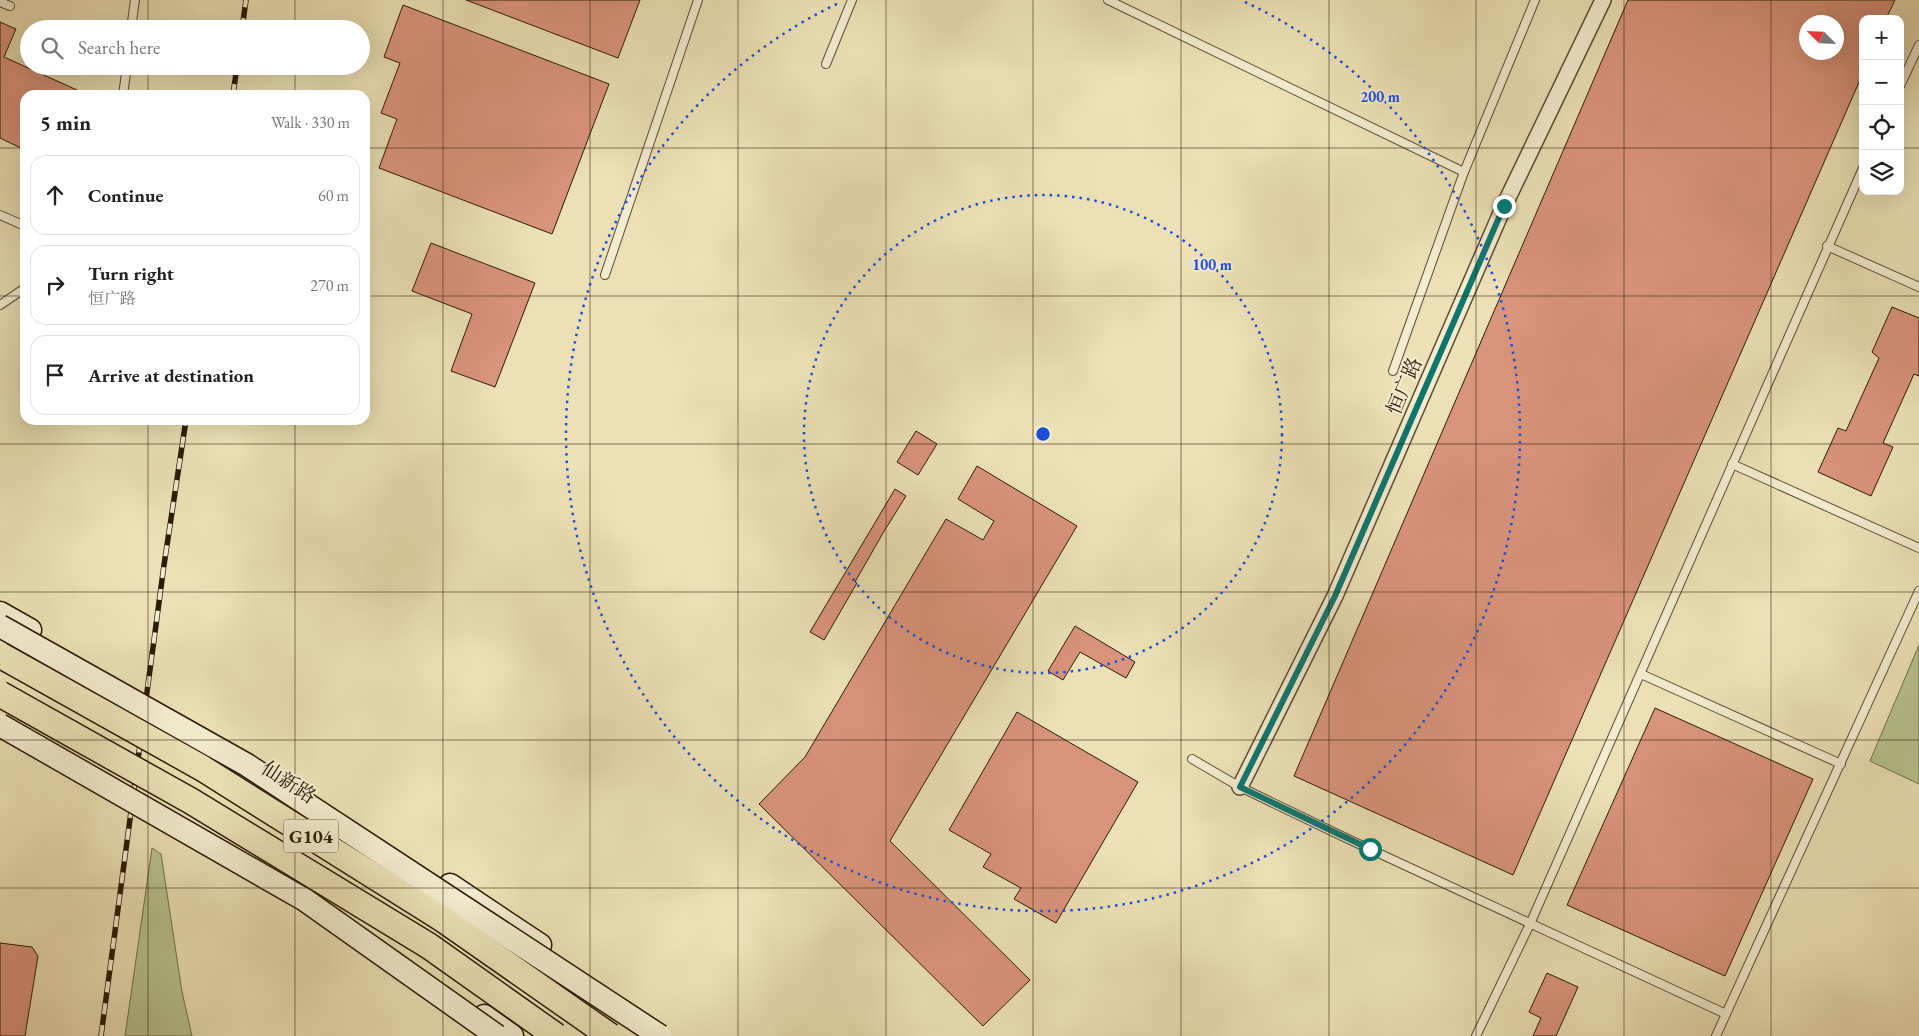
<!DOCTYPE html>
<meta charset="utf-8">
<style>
body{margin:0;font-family:"EB Garamond","Noto Serif SC",serif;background:#f6f6f6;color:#202124}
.controls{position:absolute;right:15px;top:15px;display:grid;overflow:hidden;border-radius:10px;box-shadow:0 5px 20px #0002}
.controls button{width:45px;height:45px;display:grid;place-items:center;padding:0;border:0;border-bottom:1px solid #e0e0e0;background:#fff;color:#202124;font:25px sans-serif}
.compass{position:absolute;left:1799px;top:15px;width:45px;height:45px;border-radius:50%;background:#fff;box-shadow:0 5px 20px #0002;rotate:294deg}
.stop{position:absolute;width:15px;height:15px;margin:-11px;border:4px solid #0f766e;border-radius:50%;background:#fff}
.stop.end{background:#0f766e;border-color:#fff;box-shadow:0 1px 5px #0008}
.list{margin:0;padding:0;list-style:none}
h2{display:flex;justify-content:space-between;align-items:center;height:65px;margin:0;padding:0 20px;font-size:21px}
h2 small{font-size:16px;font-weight:400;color:#757577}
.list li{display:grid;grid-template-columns:32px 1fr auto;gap:15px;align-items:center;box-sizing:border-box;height:80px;margin:0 10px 10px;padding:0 10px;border:1px solid #e0e0e0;border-radius:15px}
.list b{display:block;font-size:19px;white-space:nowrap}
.list p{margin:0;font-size:16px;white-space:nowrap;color:#757577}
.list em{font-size:16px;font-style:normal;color:#757577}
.icon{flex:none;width:28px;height:28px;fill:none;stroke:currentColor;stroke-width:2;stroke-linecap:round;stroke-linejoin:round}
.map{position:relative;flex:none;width:1919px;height:1036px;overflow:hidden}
.search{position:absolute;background:#fff;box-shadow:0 5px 20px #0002;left:20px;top:20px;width:350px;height:55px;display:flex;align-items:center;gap:12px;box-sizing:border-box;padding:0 18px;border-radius:28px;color:#757577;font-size:19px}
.panel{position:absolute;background:#fff;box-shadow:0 5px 20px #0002;left:20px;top:90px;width:350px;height:335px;border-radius:15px}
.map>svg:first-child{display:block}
.green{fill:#b7c38f;stroke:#716e4a}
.building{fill:#d9947c;stroke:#2b1a06;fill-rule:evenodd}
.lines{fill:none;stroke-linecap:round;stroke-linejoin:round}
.lane-casing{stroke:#5b4c32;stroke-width:10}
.street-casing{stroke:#5b4c32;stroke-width:18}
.secondary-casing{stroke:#2b1a06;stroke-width:25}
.lane{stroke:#f3ecd0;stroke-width:8}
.street{stroke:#f3ecd0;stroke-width:15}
.secondary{stroke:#f3ecd0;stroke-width:22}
.rail-casing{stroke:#2b1a06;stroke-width:5.5}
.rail{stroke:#f3ecd0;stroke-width:4;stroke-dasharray:11;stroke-linecap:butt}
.secondary-bridge-casing{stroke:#2b1a06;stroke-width:25;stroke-linecap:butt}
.primary-bridge-casing{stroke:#2b1a06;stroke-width:28;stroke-linecap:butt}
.secondary-bridge{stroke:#f3ecd0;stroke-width:22}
.primary-bridge{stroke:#ece1b6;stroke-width:25}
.route{stroke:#0f766e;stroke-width:6}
.grid{fill:none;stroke:#2b1a06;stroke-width:1;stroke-opacity:0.55}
.ring{fill:none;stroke:#1d4ed8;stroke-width:2.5;stroke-dasharray:2.5 5}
.labels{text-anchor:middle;stroke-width:4;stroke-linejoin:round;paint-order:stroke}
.shield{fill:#f3ecd0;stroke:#675943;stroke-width:1}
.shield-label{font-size:19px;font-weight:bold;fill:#2b1a06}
.street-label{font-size:20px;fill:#2b1a06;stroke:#f3ecd0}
.centre{fill:#1d4ed8;stroke:#f3ecd0;stroke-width:2.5}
.ring-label{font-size:15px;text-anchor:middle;font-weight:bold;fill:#1d4ed8;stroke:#f3ecd0;stroke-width:4;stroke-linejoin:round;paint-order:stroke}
</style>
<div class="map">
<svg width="1919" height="1036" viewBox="0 0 1919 1036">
<rect width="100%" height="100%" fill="#ece1b6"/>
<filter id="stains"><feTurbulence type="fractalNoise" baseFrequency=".004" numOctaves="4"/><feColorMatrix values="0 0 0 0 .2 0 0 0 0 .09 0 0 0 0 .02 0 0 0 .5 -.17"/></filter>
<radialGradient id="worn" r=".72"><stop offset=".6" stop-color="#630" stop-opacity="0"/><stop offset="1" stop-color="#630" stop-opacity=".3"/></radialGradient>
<g class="green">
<polygon points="1919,645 1919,784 1870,761"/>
<polygon points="152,848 161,854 182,992 192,1036 125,1036"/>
</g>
<g class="building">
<polygon points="466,0 640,0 618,58"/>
<path d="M 1628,0 L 1895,0 L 1886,19 L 1863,19 L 1863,73 L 1513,875 L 1294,776 ZM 1806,22 L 1836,22 L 1836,52 L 1806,52 Z"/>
<polygon points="403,5 609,84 552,234 379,168 397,119 381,113 400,63 384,57"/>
<polygon points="0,22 16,29 4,57 88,95 25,95 25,150 0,138"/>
<polygon points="431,243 535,283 495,387 451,371 472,314 412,291"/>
<polygon points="1892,307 1919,318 1919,376 1914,374 1883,443 1893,447 1871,496 1818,472 1838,428 1846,431 1879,358 1872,352"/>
<polygon points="916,431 937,444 918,475 897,462"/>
<polygon points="977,466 1077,526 890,841 1030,980 983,1026 759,804 805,757 946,519 983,540 994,521 958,499"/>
<polygon points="895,489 906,496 883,533 855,582 857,583 824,640 810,632"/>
<polygon points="1075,626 1135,662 1126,678 1080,652 1063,680 1048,671"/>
<polygon points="1655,708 1813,779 1725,976 1567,905"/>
<polygon points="1017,712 1138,782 1056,923 1014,899 1021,888 983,867 991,854 949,830"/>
<polygon points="0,943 32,947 38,956 25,1036 0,1036"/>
<polygon points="1547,973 1578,987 1556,1036 1533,1036 1541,1018 1529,1012"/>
</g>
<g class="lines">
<defs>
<g id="lane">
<polyline points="1108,0 1464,172"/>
<polyline points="0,2 10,6"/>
<polyline points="131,29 135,0"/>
<polyline points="826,64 852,0"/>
<polyline points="1900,86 1919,45"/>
<polyline points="123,95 127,66"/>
<polyline points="0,215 25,226"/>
<polyline points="1827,246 1919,287"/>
<polyline points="605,275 698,0"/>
<polyline points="0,305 25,288"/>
<polyline points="1393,371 1464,172 1535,0"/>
<polyline points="1732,464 1919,548"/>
<polyline points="1641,674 1841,764"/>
<polyline points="1192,759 1240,787 1348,839 1726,1014 1716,1036"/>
<polyline points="1726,1014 1919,591"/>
<polyline points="1476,1036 1530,924 1863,168"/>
</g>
<polyline id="street" points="1240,787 1335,596 1504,206 1603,0"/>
<g id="secondary">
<polyline points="0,613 30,630"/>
<polyline points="450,885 540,945"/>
<polyline points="484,1016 512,1036"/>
</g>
</defs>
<use href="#lane" class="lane-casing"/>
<use href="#street" class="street-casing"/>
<use href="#secondary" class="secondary-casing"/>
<use href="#lane" class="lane"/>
<use href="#street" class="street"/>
<use href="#secondary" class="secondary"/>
<defs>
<g id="rail">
<polyline points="242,29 246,0"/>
<polyline points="233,95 237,66"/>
<polyline points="101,1036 164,565 186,420"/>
</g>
</defs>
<use href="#rail" class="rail-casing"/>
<use href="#rail" class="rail"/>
<defs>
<g id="secondary-bridge">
<polyline points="0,626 247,765 660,1036"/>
<polyline points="0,725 305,900 497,1036"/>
</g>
<g id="primary-bridge">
<polyline points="0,655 202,768 444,920 610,1036"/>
<polyline points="0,694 191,801 429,946 556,1036"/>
</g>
</defs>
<use href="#secondary-bridge" class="secondary-bridge-casing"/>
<use href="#primary-bridge" class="primary-bridge-casing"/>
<use href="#secondary-bridge" class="secondary-bridge"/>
<use href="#primary-bridge" class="primary-bridge"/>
</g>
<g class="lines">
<polyline class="route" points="1370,849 1240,787 1335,596 1504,206"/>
</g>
<path class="grid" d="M 148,0 L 148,29M 295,0 L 295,29M 443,0 L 443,1036M 590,0 L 590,1036M 738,0 L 738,1036M 886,0 L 886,1036M 1033,0 L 1033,1036M 1181,0 L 1181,1036M 1329,0 L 1329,1036M 1476,0 L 1476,1036M 1624,0 L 1624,1036M 1771,0 L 1771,1036M 148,66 L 148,95M 295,66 L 295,95M 0,148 L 25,148M 365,148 L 1863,148M 1900,148 L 1919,148M 0,296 L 25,296M 365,296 L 1919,296M 148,420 L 148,1036M 295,420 L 295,1036M 0,444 L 1919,444M 0,592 L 1919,592M 0,740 L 1919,740M 0,888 L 1919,888"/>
<g class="ring">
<circle cx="1043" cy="434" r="239"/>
<path d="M1245 2A477 477 0 1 1 841 2"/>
</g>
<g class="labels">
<rect class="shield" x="283.5" y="819.5" width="55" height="33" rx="4"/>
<g class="shield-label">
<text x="311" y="843">G104</text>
</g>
<g class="street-label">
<text transform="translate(1404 386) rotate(-67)" y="7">恒广路</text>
<text transform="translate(289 782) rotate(33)" y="7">仙新路</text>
</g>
</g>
<circle cx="1043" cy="434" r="8" class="centre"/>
<g class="ring-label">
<text x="1380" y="102">200 m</text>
<text x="1212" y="270">100 m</text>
</g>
<rect width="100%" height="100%" filter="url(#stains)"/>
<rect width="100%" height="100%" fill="url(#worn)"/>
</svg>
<div class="controls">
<button>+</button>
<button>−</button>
<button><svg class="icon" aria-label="locate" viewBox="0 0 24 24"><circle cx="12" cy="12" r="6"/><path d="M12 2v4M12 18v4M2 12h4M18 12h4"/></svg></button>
<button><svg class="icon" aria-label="layers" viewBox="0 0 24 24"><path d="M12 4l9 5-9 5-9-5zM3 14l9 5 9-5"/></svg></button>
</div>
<svg class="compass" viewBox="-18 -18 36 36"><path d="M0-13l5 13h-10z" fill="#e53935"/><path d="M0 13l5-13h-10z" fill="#757577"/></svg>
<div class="stop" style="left:1370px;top:849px"></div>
<div class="stop end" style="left:1504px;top:206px"></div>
<div class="search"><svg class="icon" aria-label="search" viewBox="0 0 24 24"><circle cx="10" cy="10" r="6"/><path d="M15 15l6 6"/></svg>Search here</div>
<section class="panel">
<h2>5 min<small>Walk · 330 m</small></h2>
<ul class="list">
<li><svg class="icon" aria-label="ahead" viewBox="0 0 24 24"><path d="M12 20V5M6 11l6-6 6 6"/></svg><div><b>Continue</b></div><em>60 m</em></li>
<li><svg class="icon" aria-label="right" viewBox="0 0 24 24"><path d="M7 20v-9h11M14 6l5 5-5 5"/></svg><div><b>Turn right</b><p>恒广路</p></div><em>270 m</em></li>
<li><svg class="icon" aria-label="arrive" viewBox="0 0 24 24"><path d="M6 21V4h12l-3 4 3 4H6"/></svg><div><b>Arrive at destination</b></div></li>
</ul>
</section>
</div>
